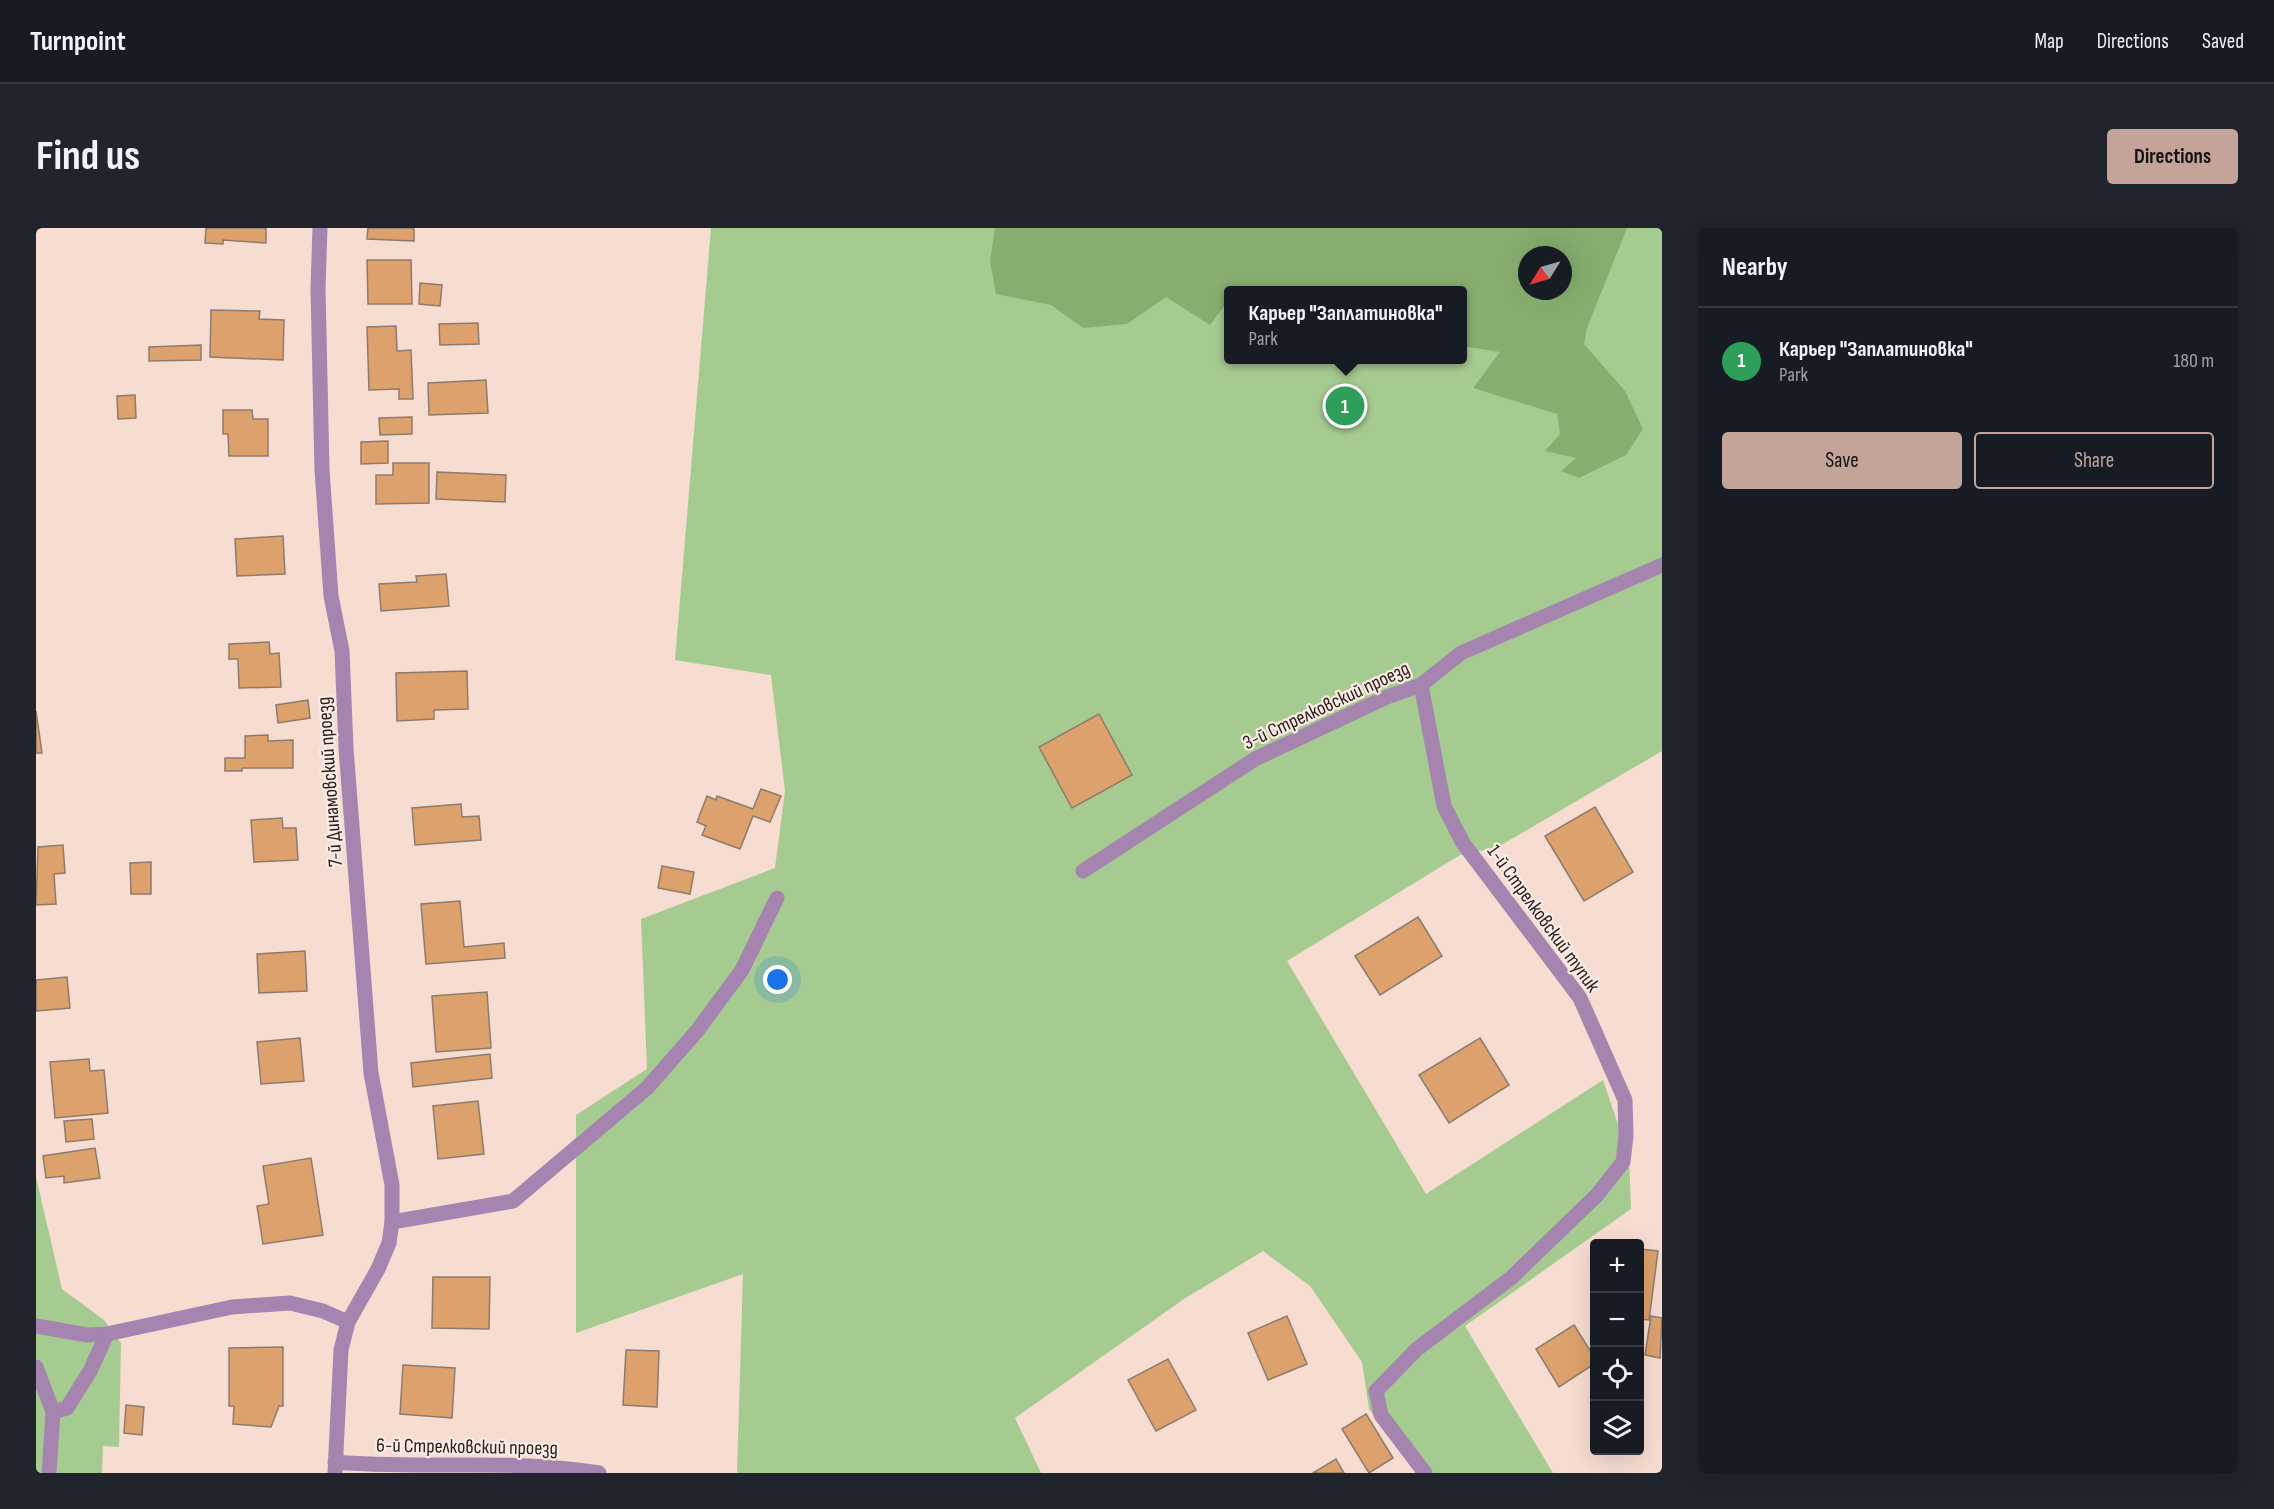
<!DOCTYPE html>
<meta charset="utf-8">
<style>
body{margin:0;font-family:"Sofia Sans Condensed",sans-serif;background:#20242c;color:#f1f3f6}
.controls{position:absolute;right:18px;bottom:18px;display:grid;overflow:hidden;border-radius:6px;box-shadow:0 6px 24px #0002}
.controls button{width:54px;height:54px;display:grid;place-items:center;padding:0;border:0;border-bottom:2px solid #363941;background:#171b24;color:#f1f3f6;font:30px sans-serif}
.compass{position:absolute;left:1482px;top:18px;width:54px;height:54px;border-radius:50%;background:#171b24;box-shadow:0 6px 24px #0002;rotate:233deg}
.you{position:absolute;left:742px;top:752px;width:21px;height:21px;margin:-15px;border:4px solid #fff;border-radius:50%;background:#1a73e8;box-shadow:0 0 0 9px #1a73e833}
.badge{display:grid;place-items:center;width:39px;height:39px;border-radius:50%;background:#c4a498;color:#fff;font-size:20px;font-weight:700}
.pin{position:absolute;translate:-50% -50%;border:3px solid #fff;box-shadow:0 2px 6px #0006}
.popup{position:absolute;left:1188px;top:58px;width:243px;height:78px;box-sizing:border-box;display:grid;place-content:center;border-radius:6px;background:#171b24;filter:drop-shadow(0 2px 4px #0005);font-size:20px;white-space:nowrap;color:#9ea1a6}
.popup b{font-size:22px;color:#f1f3f6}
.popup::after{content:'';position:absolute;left:50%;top:100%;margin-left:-12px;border:12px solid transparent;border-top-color:#171b24}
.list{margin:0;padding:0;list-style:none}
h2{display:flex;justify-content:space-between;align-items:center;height:78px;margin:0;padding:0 24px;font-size:26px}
h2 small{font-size:20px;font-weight:400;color:#9ea1a6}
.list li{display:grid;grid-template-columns:39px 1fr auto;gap:18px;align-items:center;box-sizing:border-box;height:108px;padding:0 24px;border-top:2px solid #363941}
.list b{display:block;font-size:22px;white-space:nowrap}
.list p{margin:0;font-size:20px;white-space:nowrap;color:#9ea1a6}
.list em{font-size:20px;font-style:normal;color:#9ea1a6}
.actions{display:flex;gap:12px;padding:18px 24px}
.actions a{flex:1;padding:14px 0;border:2px solid #c4a498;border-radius:6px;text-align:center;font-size:21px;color:#c4a498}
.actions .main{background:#c4a498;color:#111}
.icon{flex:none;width:33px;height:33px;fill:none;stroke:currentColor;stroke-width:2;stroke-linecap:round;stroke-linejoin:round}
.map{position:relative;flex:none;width:1626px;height:1245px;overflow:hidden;border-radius:6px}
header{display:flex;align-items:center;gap:36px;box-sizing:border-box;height:84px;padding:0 30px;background:#171b24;border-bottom:2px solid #363941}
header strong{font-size:28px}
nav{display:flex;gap:33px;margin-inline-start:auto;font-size:21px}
.intro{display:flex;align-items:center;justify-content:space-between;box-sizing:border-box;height:144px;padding:0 36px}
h1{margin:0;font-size:42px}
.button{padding:15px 27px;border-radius:6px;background:#c4a498;color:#111;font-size:21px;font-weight:700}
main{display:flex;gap:36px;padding:0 36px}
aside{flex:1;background:#171b24;border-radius:6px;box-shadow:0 6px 24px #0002}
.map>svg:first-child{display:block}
.green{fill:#a6cb90;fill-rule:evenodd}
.forest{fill:#87ae6f;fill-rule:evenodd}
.building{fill:#dda16d;stroke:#8e7b6b;stroke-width:1.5}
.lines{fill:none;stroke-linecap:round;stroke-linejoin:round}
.service{stroke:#a585af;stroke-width:15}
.minor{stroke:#a585af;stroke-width:15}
.labels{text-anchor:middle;stroke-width:4.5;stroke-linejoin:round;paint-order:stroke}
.street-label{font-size:20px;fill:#2a201c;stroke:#fdece5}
</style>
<header>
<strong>Turnpoint</strong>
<nav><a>Map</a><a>Directions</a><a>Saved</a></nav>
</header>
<div class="intro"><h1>Find us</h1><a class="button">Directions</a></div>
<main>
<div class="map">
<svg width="1626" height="1245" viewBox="0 0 1626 1245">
<rect width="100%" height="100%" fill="#f7dcd1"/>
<g class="green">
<path d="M 675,0 L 1626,0 L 1626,523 L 1462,619 L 1424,627 L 1251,733 L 1390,966 L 1567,852 L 1593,929 L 1595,981 L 1429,1098 L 1517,1245 L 1380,1245 L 1333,1181 L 1326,1134 L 1274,1058 L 1227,1023 L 1148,1071 L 979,1190 L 1005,1245 L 701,1245 L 707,1046 L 540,1105 L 540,887 L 611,841 L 605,691 L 739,640 L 749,563 L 735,447 L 639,432 ZM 1491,27 L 1527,27 L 1527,63 L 1491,63 ZM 1192,63 L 1426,63 L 1426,132 L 1192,132 Z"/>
<polygon points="0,949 26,1061 68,1092 85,1115 83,1219 67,1218 66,1245 0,1245"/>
</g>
<path class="forest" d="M 959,0 L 1591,0 L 1551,100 L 1548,116 L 1589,163 L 1607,201 L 1590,227 L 1543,250 L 1525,243 L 1540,230 L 1509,223 L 1524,206 L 1521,186 L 1437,160 L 1464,124 L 1426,118 L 1426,63 L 1192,63 L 1192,73 L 1174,97 L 1130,69 L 1091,96 L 1047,100 L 1015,77 L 960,66 L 954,33 ZM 1491,27 L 1527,27 L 1527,63 L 1491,63 Z"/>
<g class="building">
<polygon points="170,0 230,0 230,15 187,12 187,16 169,15"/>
<polygon points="332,0 378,0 378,13 331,11"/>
<polygon points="331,32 375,32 376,76 332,76"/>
<polygon points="384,55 406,57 404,78 383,76"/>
<polygon points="175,82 224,83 223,91 248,92 247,132 174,129"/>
<polygon points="442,95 443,116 404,117 403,96"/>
<polygon points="360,98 361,123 375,122 377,171 363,171 363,161 333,162 331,99"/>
<polygon points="165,117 165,132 113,133 113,119"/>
<polygon points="450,152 452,185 393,187 392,155"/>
<polygon points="99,167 100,190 82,191 81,168"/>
<polygon points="187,182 216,182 217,191 232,191 232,228 193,228 192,206 187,206"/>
<polygon points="376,189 376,206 344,207 343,190"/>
<polygon points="352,213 352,235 325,236 325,214"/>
<polygon points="357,235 393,235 393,275 340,276 340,247 357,247"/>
<polygon points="401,244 470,247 469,274 400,271"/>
<polygon points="247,308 249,346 201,348 199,311"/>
<polygon points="410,346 413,378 345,383 343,356 381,354 380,348"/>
<polygon points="233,414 234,426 243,425 245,459 203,460 202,431 193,431 193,416"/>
<polygon points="431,443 432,481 398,482 398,491 361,493 360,445"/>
<polygon points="272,472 274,490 242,495 240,477"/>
<polygon points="0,483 6,525 0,525"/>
<polygon points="1063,486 1096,547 1036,580 1003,519"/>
<polygon points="232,507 232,513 257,512 257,540 206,540 206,543 189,543 189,530 209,530 209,508"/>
<polygon points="725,561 745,568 734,594 717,588 704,621 666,607 670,598 661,594 671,568 680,572 681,568 717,581"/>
<polygon points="425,576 426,589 443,588 445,612 379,617 376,580"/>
<polygon points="1559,579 1597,644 1548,673 1509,608"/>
<polygon points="246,590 247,600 260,600 262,632 218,634 215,592"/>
<polygon points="27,617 29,645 18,646 20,676 0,677 2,619"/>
<polygon points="115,634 115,666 95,666 94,635"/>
<polygon points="626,638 658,644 654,666 622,660"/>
<polygon points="424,673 428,719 468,715 469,730 390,736 385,676"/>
<polygon points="1382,689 1406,728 1344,767 1319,728"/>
<polygon points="269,723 271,763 223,765 221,726"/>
<polygon points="31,749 34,780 0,783 0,752"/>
<polygon points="451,764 455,820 400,824 396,768"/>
<polygon points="264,810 268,853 225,856 221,814"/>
<polygon points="1444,810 1473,857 1413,895 1383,847"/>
<polygon points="454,826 456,850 377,859 375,835"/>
<polygon points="53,831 54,843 68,842 72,885 19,890 14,834"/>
<polygon points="442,873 448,926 402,931 397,878"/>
<polygon points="56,891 58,911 30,914 28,893"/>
<polygon points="59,920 64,950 28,955 28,948 10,950 7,928"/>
<polygon points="275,930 287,1007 227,1016 221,978 233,976 227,938"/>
<polygon points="1604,1021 1622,1023 1613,1092 1604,1091"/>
<polygon points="397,1049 454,1049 453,1101 396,1100"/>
<polygon points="1251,1088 1271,1136 1232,1152 1212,1105"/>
<polygon points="1615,1088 1626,1090 1624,1130 1609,1127"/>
<polygon points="1538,1097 1558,1129 1558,1136 1523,1159 1500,1121"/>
<polygon points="247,1119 247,1178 243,1178 235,1199 197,1196 198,1178 193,1178 193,1120"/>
<polygon points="590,1122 623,1123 621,1179 587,1177"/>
<polygon points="1132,1131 1160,1182 1120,1203 1092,1152"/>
<polygon points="367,1137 419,1140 416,1190 364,1186"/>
<polygon points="90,1177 108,1179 106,1207 88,1205"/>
<polygon points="1330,1186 1357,1230 1333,1245 1306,1201"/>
<polygon points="1300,1231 1308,1245 1277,1245"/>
</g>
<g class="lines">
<g class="service">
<polyline points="356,994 477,973 611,860 661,803 706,742 741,670"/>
<polyline points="0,1098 51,1107 71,1106"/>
<polyline points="1340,1163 1345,1187 1389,1245"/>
<polyline points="17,1184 31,1180 54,1143 71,1106 196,1079 254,1075 287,1083 312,1094"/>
</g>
<g class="minor">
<polyline points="284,0 282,61 286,242 295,368 306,423 310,520 335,845 356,957 356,994 353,1015 342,1041 312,1094 305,1122 299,1245"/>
<polyline points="1047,643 1219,531 1351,469 1385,457 1425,425 1626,337"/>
<polyline points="0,1139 17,1184 13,1245"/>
<polyline points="1340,1163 1381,1121 1475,1050 1561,967 1587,934 1590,908 1589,872 1544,770 1427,615 1408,578 1385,457"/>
<path d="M 299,1234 C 386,1242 475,1230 563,1245"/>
</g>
</g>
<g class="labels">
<g class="street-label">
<text transform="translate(1290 477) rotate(-25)" y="7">3-й Стрелковский проезд</text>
<text transform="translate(293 554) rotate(-94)" y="7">7-й Динамовский проезд</text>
<text transform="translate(1508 690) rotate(54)" y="7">1-й Стрелковский тупик</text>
<text transform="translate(431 1218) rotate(1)" y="7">6-й Стрелковский проезд</text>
</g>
</g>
</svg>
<div class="controls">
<button>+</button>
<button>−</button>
<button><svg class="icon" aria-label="locate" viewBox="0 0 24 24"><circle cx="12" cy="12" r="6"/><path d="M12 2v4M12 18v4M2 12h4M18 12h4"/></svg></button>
<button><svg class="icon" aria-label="layers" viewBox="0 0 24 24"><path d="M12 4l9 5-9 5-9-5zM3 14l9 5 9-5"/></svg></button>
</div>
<svg class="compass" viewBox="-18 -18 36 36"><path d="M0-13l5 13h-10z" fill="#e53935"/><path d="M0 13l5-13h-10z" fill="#9ea1a6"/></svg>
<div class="you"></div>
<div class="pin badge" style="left:1309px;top:178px;background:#2e9e5b">1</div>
<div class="popup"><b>Карьер &quot;Заплатиновка&quot;</b>Park</div>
</div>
<aside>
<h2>Nearby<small></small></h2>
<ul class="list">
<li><span class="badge" style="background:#2e9e5b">1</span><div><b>Карьер &quot;Заплатиновка&quot;</b><p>Park</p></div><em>180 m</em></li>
</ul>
<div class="actions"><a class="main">Save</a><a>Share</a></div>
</aside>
</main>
